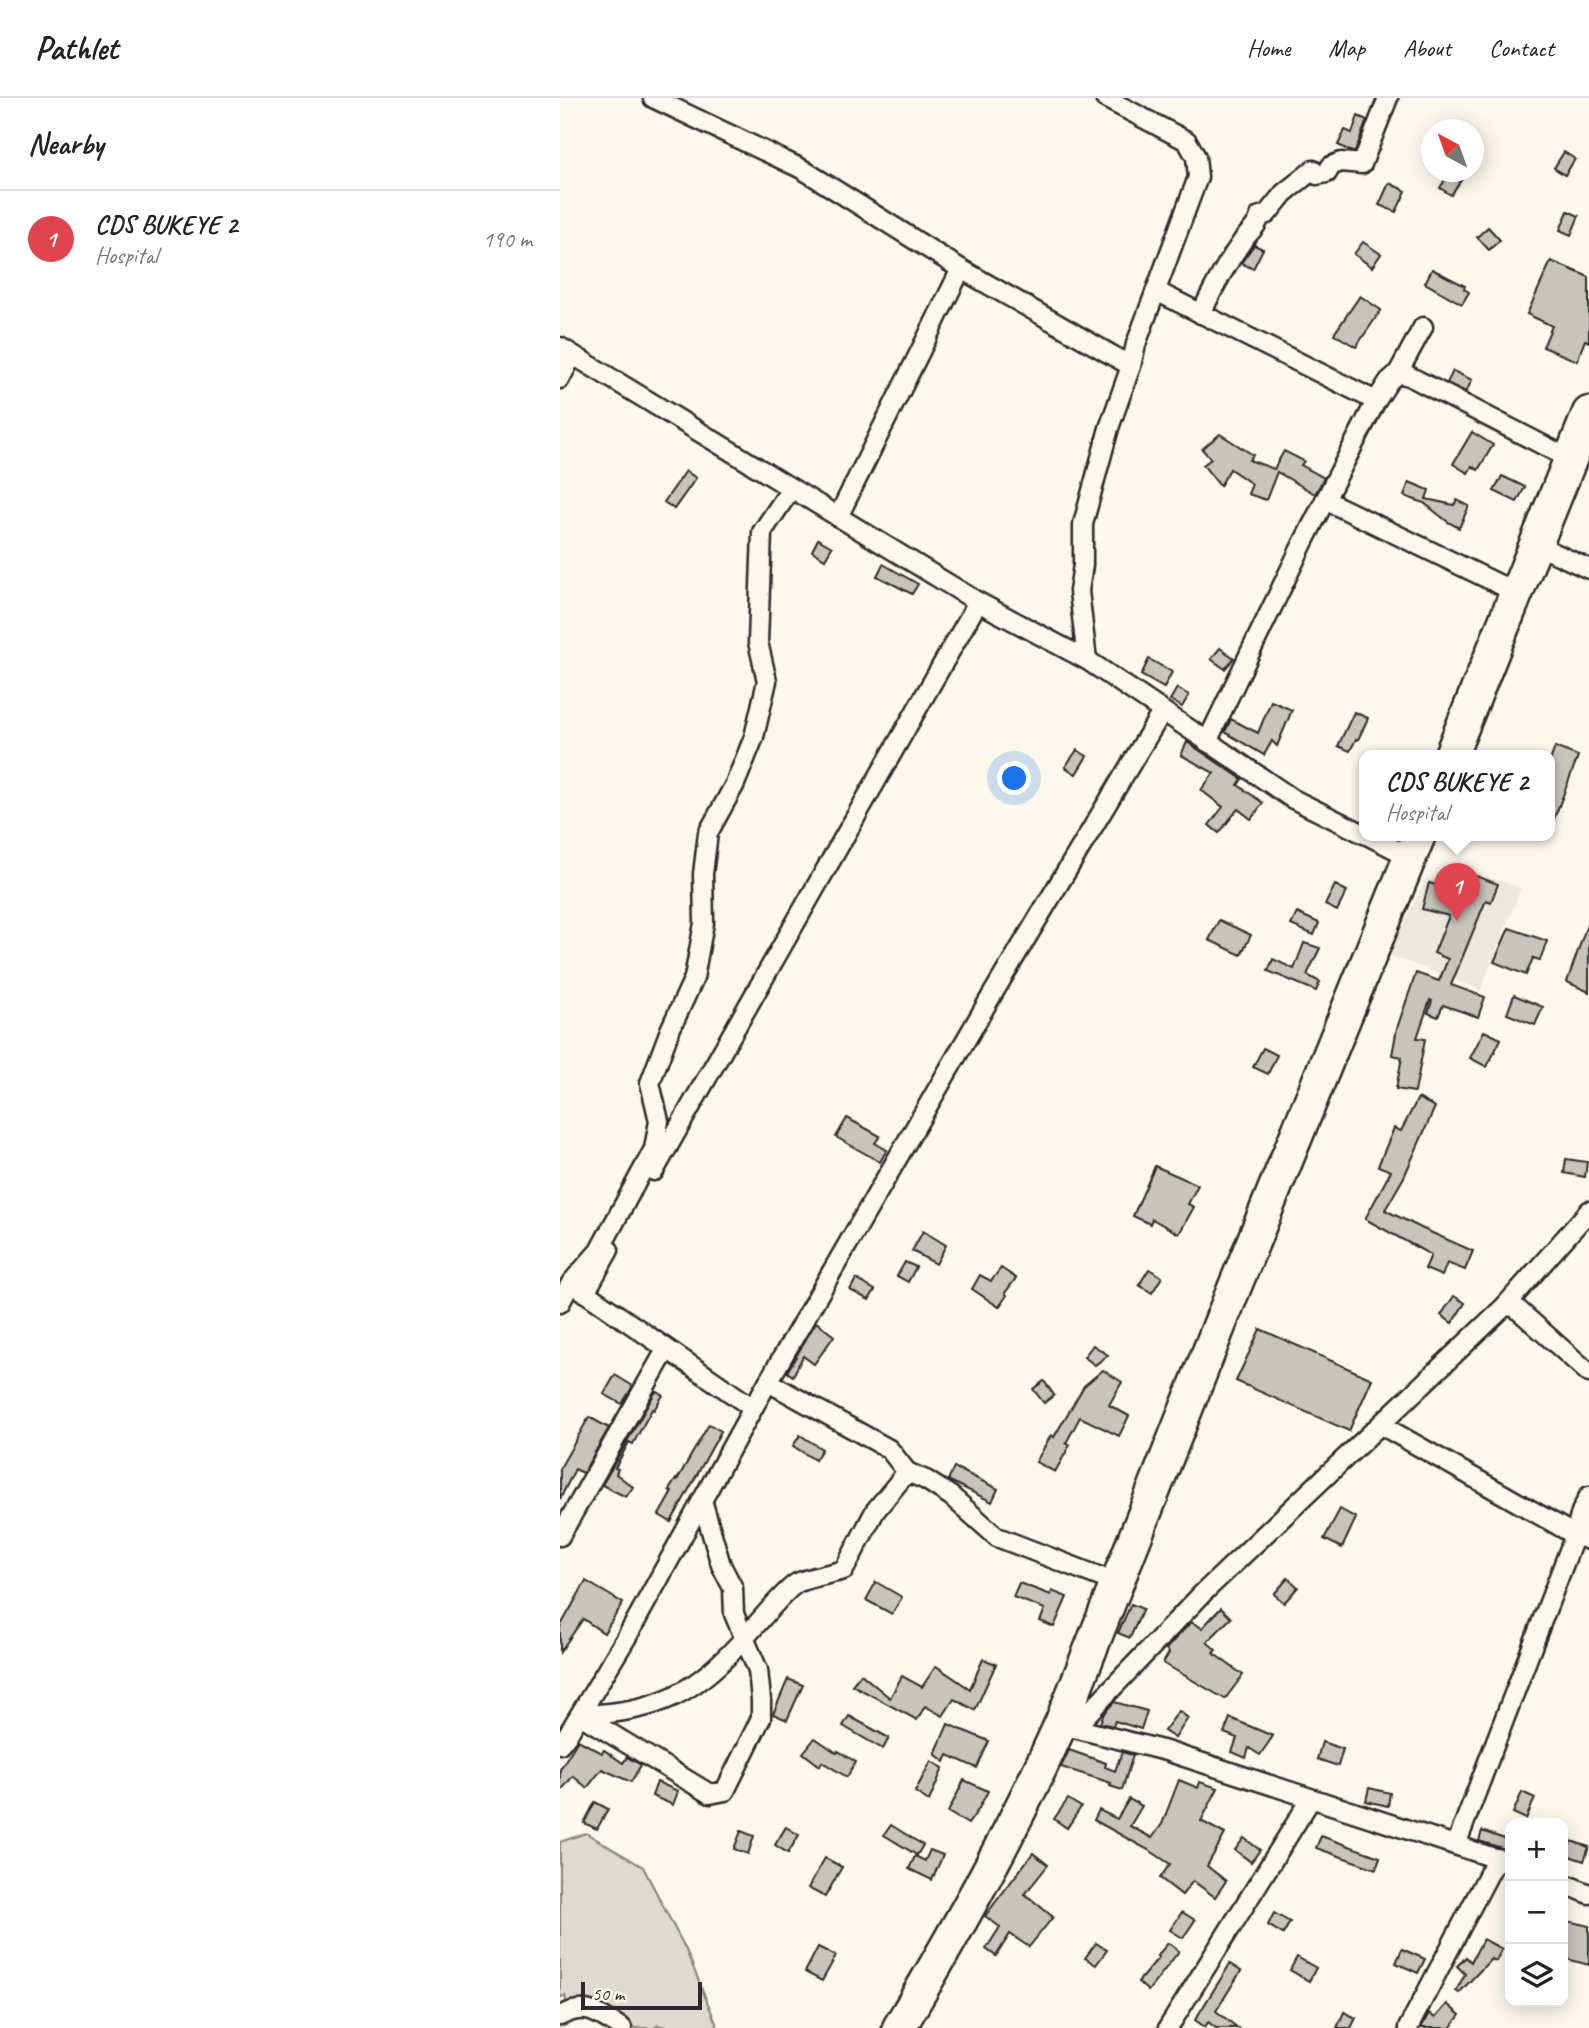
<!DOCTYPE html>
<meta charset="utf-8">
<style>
body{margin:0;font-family:Caveat,sans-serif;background:#f6f6f6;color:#222}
.controls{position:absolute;right:21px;bottom:21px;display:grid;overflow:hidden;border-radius:14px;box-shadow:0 4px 18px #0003}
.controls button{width:63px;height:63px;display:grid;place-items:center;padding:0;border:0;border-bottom:2px solid #e0e0e0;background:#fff;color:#222;font:35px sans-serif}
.compass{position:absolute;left:861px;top:21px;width:63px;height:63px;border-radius:50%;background:#fff;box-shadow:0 4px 18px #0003;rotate:319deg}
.scale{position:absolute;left:21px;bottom:18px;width:121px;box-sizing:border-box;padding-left:7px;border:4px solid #2b2b2b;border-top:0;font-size:19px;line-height:24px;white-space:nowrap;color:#2b2b2b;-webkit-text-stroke:5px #fbf7ec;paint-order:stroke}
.you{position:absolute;left:455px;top:681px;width:24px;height:24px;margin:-18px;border:5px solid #fff;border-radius:50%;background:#1a73e8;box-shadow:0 0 0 10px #1a73e833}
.badge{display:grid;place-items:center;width:46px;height:46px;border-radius:50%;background:#7c3aed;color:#fff;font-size:23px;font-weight:700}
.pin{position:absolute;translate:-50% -58px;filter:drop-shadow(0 2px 4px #0008)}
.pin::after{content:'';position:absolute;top:37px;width:24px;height:21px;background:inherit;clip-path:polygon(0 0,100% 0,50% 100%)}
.popup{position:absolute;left:799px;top:652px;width:196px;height:91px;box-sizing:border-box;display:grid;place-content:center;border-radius:14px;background:#fff;filter:drop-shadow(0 2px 5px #0005);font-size:23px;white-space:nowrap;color:#767676}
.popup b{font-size:26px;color:#222}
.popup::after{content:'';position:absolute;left:50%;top:100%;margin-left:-14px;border:14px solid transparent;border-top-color:#fff}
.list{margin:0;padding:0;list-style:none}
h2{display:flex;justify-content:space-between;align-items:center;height:91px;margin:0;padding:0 28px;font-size:30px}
h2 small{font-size:23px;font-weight:400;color:#767676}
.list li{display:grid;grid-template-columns:46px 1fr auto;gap:21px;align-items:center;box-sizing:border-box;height:98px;padding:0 28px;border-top:2px solid #e0e0e0}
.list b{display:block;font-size:26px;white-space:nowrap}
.list p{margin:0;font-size:23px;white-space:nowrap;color:#767676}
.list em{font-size:23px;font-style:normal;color:#767676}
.icon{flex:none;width:38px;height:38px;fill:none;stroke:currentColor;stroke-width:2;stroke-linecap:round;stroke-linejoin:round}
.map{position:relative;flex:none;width:1029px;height:1930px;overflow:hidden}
header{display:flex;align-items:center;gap:42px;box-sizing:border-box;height:98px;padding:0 35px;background:#fff;border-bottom:2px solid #e0e0e0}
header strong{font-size:33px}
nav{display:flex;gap:38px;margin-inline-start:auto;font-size:24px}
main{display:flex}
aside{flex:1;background:#fff}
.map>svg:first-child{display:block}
.built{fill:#ebe8de}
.green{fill:#dddad0;stroke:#84827e;stroke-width:2}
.building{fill:#c7c4bc;stroke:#2b2b2b;stroke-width:2}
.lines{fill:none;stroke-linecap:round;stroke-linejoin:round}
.street-casing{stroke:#2b2b2b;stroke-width:23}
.highway-casing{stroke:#2b2b2b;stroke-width:37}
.street{stroke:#fbf7ec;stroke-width:18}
.highway{stroke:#fbf7ec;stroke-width:32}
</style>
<header>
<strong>Pathlet</strong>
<nav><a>Home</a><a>Map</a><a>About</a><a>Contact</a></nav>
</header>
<main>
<aside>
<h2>Nearby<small></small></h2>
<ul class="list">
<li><span class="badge" style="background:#e0444e">1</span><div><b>CDS BUKEYE 2</b><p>Hospital</p></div><em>190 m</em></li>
</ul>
</aside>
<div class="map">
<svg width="1029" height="1930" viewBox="0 0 1029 1930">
<rect width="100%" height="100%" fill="#fbf7ec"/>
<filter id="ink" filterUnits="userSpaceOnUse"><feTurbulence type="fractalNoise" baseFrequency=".0143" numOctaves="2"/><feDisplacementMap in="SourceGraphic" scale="14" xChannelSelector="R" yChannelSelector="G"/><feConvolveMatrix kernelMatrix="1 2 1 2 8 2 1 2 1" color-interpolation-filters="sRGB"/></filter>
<g filter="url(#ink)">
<polygon class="built" points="908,772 961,790 921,892 829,857 866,780 900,790"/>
<polygon class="green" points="26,1735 83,1769 126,1852 158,1930 111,1930 98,1927 94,1930 42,1930 34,1922 9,1920 5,1897 0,1900 0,1744"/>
<g class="building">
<polygon points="798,18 807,22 795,54 792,54 778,47 785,32 792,35"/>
<polygon points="1004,54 1015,61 1005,77 994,70"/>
<polygon points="890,74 902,81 891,97 880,90"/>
<polygon points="829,85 846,93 836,114 819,107"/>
<polygon points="1008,113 1019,118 1011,137 1000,132"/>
<polygon points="928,129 940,142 929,152 917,139"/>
<polygon points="803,144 821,156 812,169 794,156"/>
<polygon points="694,147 703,151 693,171 681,165"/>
<polygon points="991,163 1029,179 1029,244 1025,242 1017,263 983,249 992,228 967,216"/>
<polygon points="872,171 905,188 904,191 909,194 902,206 865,185"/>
<polygon points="800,198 821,212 796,249 774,236"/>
<polygon points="893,273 912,282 906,294 887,285"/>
<polygon points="912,334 933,347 918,372 912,368 908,375 893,366"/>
<polygon points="660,336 693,357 689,362 714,371 724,353 744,363 741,367 764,380 755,396 717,374 706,402 688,396 692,386 670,371 660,388 643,367 651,361 642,351"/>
<polygon points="126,373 136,380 114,411 104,404"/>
<polygon points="942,378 965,389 957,404 934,393"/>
<polygon points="849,384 869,392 866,401 894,407 897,402 909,408 899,430 888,424 864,405 844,398"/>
<polygon points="258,441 272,449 265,461 252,453"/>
<polygon points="323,466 358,486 352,496 317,478"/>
<polygon points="660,550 674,560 665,571 651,561"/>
<polygon points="589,561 612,574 604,590 581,577"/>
<polygon points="617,590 629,597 622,609 610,602"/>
<polygon points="711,603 732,612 717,648 712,643 704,657 665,634 671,621 698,635"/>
<polygon points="794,614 808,620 798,642 796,641 790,653 778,648"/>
<polygon points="627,644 682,681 678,687 703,705 691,721 678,711 659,735 649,727 663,709 641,692 654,675 621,657"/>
<polygon points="995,649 1018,658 991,729 990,663"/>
<polygon points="517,652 527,658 516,676 505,669"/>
<polygon points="913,777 938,786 931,804 926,802 891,887 925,899 918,919 883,907 878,919 868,915 872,903 870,902 857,940 865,941 855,994 836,991 842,959 832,957 837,930 856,875 879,883 888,861 874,855 889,818 862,811 869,785 906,795"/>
<polygon points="775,787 787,793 777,813 765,807"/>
<polygon points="737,815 759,825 754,837 731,827"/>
<polygon points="659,822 691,837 681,857 649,842"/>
<polygon points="1028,824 1029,824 1029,894 1007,884"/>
<polygon points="949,830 987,843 980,862 973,860 966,877 934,864"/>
<polygon points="744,845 760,850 747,877 760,884 756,893 708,873 713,861 734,871"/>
<polygon points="954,897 983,909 975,927 947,916"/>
<polygon points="924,933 941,941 927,969 910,960"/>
<polygon points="703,950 717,957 708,976 693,969"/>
<polygon points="858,1000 875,1009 844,1079 825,1112 861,1130 913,1153 905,1172 887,1165 882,1178 865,1171 871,1157 805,1121 831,1073 818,1068 834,1030 841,1033"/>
<polygon points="287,1020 320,1038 315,1045 327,1052 320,1064 276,1039"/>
<polygon points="1006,1061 1027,1064 1025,1079 1004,1075"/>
<polygon points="595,1068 638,1087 628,1106 634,1109 619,1136 592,1121 590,1126 573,1118"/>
<polygon points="363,1133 386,1147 376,1166 352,1153"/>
<polygon points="345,1164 356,1169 348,1184 337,1178"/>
<polygon points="441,1170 456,1180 445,1195 447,1197 439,1209 412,1191 420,1177 431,1183"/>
<polygon points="589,1171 602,1179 592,1195 579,1187"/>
<polygon points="296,1181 315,1192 309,1202 290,1192"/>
<polygon points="894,1198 905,1205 892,1225 881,1217"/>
<polygon points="256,1224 274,1238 254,1266 243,1258 233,1278 227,1274"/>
<polygon points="700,1231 812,1281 789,1333 676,1283"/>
<polygon points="533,1247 548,1257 535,1267 524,1259"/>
<polygon points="543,1272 562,1284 549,1307 569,1318 559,1338 520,1319 506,1345 510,1347 495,1374 476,1364 491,1337 494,1339 524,1288"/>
<polygon points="55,1277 73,1288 62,1306 44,1296"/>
<polygon points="484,1283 494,1297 484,1305 473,1291"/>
<polygon points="96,1293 103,1297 94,1312 92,1311 73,1346 69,1344 55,1370 58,1371 56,1376 73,1389 66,1399 42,1387"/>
<polygon points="29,1319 49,1330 23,1375 15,1371 0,1401 0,1370"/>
<polygon points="149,1326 161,1333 111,1424 99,1417 112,1394 109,1392 116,1381 117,1382"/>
<polygon points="240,1337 262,1351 255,1362 233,1348"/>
<polygon points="394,1369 438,1391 432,1404 388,1382"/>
<polygon points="780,1411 796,1420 782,1450 764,1441"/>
<polygon points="728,1480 738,1489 724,1505 714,1496"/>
<polygon points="26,1483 63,1505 44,1535 23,1521 0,1554 0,1529"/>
<polygon points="316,1484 342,1499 332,1516 306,1502"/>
<polygon points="459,1485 491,1497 492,1493 507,1499 494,1529 480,1523 485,1511 453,1499"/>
<polygon points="571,1506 583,1511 570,1540 558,1535"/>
<polygon points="661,1510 671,1520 647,1544 656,1552 653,1555 683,1577 665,1601 603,1565 609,1555 606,1551 631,1524 642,1530"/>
<polygon points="423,1561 436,1566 415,1612 394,1601 383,1618 365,1608 357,1622 292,1587 301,1576 330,1600 342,1578 362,1589 376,1568 410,1591"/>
<polygon points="228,1581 243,1587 227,1622 213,1616"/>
<polygon points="554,1604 587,1613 581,1631 555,1623 553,1628 540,1625 544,1615"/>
<polygon points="619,1613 628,1620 615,1640 604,1633"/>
<polygon points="289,1618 329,1640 323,1651 283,1628"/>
<polygon points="670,1620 713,1638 700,1657 689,1650 686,1660 672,1654 677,1640 664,1635"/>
<polygon points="388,1626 429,1643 417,1670 388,1657 385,1664 375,1656"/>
<polygon points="255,1640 277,1655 278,1653 296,1664 287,1679 262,1664 260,1668 243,1655"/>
<polygon points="18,1642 42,1655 44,1652 63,1665 67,1659 81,1667 71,1684 42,1671 27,1690 13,1678 0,1694 0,1671"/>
<polygon points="762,1644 783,1651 778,1668 757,1661"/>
<polygon points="509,1652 546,1665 545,1669 555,1673 562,1654 573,1657 562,1692 550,1688 551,1685 501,1669"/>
<polygon points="371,1663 383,1670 369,1703 355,1694"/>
<polygon points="404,1682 428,1693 418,1712 408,1726 388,1714"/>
<polygon points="619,1682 638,1690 640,1684 658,1690 641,1723 665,1736 647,1768 666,1783 655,1799 633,1783 622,1797 600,1780 610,1766 592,1754 534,1722 539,1712 557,1721 569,1701 582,1708 570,1728 592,1740 602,1726"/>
<polygon points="97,1684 118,1693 113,1707 92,1698"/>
<polygon points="809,1690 830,1695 828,1708 806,1703"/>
<polygon points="962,1694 975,1700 966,1721 953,1715"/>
<polygon points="508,1701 521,1709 507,1730 494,1721"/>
<polygon points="35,1704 48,1711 37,1731 24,1725"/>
<polygon points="331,1727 363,1747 357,1757 324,1737"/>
<polygon points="226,1729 239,1737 228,1755 215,1747"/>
<polygon points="181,1733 194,1738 188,1756 174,1751"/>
<polygon points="922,1733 950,1743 948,1752 919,1743"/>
<polygon points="761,1738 820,1759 816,1771 756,1750"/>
<polygon points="684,1740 700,1752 691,1764 675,1752"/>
<polygon points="1011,1743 1029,1749 1024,1763 1006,1757"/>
<polygon points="370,1752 383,1757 372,1782 349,1771 355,1758 365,1763"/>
<polygon points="473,1755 488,1767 465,1796 493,1819 469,1849 450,1836 436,1858 426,1851 440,1829 425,1818"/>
<polygon points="265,1760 282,1769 265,1799 248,1790"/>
<polygon points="622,1814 635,1822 623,1840 610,1832"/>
<polygon points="714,1815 730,1824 723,1836 708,1827"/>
<polygon points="1003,1822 1029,1828 1029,1867 1003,1860"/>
<polygon points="923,1841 942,1851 936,1863 931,1861 899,1895 896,1893 905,1876 897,1868 906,1859 911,1864"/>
<polygon points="536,1845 547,1852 536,1867 525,1860"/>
<polygon points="608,1845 619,1853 588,1893 578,1884 599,1859 597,1858"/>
<polygon points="258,1849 276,1858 262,1883 245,1874"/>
<polygon points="842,1851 865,1861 858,1875 836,1865"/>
<polygon points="737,1859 756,1870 749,1883 730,1872"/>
<polygon points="670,1866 681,1873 656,1913 678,1930 656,1930 648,1924 645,1929 635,1922"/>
<polygon points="887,1906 900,1917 890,1930 861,1930 869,1915 875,1920"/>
<polygon points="784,1914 796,1920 791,1930 777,1930"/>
</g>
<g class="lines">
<defs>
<g id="street">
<polyline points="93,0 242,71 401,171 571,268"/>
<polyline points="596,193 816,303"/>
<path d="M 641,216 C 653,190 668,163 684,141 C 691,132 697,129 700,118 L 707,116 L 724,95 L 753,72 L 757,77 L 767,75 L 771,68 L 781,64 L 802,66 L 828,0"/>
<polyline points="0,249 418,504 527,562 733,701 804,736"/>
<polyline points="838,275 849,278 1010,361"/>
<polyline points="0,281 12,258"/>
<polyline points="765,402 957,495"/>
<polyline points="278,419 401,171"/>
<polyline points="977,447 1029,471"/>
<polyline points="527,562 519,493 523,467 523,426 549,330 571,268 576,246 638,79 636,59 627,43 545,0"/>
<polyline points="647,644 744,443 816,303 829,283 838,275 863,229"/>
<polyline points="807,737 850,759"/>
<polyline points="94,1073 418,504"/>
<polyline points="17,1189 193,1310"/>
<polyline points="25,1195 49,1152"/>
<polyline points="0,1205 11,1185 39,1153 94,1051 99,1023 90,985 110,932 134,880 144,825 143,776 148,735 175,686 194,639 207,583 198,544 202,434 231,391"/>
<polyline points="945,1208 955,1209 1029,1275"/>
<polyline points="208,1284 329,1351 347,1374"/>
<polyline points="821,1327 1015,1437 1029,1442"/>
<path d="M 142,1402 L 161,1467 L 173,1490 L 174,1516 L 198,1572 L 201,1602 L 201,1620 L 165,1693 L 150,1696 L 20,1617 C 98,1615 137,1595 188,1536 C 198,1525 226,1491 237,1485 C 249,1479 271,1476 284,1472 L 315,1413 L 347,1374 L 366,1382 L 391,1398 L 437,1439 L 556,1485"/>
<polyline points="0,1438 106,1252"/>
<polyline points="506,1626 514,1630 606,1653 950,1765"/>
<polyline points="514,1630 643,1495 945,1208 1029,1113"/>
<polyline points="0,1646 8,1636 68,1537 193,1310 429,902 602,614"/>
<polyline points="896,1747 1015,1437 1021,1414 1029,1398"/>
<polyline points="1003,1785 1029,1796"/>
<path d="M 0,1918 C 28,1904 37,1916 62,1930"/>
<polyline points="608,1930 751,1701"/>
<polyline points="848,1930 937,1760"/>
</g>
<g id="highway">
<polyline points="891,657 1029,315"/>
<path d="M 339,1930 C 398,1830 455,1729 502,1623 L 671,1198 L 859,737"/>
</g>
</defs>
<use href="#street" class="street-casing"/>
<use href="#highway" class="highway-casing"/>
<use href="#street" class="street"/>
<use href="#highway" class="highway"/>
</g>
</g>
</svg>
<div class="controls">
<button>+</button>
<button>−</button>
<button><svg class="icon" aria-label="layers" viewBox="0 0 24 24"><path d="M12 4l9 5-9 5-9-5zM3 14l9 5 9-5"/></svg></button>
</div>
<svg class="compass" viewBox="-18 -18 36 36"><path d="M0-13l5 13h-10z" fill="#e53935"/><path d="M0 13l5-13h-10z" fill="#767676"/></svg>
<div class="scale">50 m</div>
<div class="you"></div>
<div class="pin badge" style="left:897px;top:823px;background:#e0444e">1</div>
<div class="popup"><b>CDS BUKEYE 2</b>Hospital</div>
</div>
</main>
